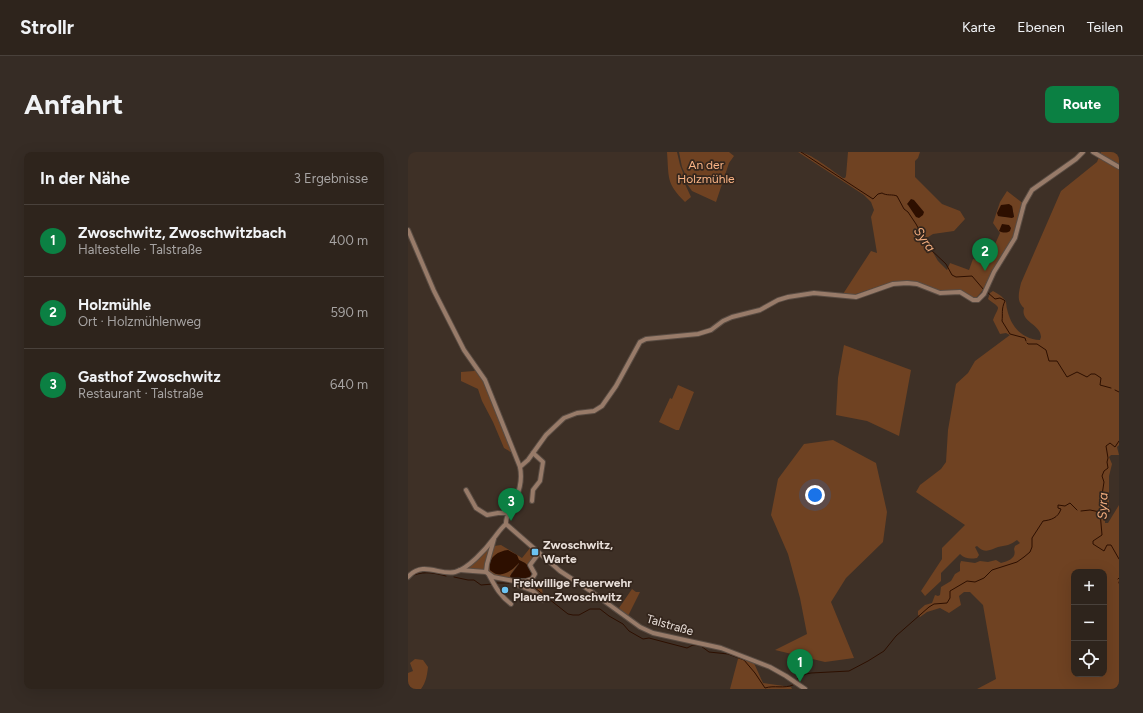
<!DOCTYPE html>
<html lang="de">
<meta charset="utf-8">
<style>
body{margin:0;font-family:Figtree,sans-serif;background:#362c25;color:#f1f3f6}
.controls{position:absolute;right:12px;bottom:12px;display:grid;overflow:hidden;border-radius:8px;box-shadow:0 4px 16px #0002}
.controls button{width:36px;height:36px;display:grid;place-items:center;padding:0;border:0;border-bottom:1px solid #49413b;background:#2e241c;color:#f1f3f6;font:20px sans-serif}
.you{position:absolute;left:407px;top:343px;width:14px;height:14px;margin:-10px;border:3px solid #fff;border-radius:50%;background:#1a73e8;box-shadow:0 0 0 6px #1a73e833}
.badge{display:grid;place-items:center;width:26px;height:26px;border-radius:50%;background:#0b8043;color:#fff;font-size:13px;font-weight:700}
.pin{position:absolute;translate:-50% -33px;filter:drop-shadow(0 1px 2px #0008)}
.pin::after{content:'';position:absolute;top:21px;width:14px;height:12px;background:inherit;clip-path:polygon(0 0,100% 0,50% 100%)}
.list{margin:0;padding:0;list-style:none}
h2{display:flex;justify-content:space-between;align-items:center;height:52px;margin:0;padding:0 16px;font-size:17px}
h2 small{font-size:13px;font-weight:400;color:#a7a4a3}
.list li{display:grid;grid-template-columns:26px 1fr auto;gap:12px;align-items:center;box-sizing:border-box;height:72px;padding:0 16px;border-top:1px solid #49413b}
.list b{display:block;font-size:15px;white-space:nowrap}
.list p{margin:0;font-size:13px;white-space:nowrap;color:#a7a4a3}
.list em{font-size:13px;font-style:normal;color:#a7a4a3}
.icon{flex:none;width:22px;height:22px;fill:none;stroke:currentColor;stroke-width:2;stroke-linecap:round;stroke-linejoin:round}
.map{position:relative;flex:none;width:711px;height:537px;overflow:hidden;border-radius:8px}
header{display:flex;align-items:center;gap:24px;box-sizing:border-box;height:56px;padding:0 20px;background:#2e241c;border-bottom:1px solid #49413b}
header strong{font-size:19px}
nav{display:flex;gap:22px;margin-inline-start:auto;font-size:14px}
.intro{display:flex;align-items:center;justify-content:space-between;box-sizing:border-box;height:96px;padding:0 24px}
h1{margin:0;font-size:28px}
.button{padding:10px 18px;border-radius:8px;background:#0b8043;color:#fff;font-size:14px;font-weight:700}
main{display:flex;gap:24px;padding:0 24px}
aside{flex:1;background:#2e241c;border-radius:8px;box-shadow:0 4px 16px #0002}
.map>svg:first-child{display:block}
.green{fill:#6f4222;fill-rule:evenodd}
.water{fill:#2d0f00}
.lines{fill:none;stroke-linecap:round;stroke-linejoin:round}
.stream{stroke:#2d0f00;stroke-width:1}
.minor-casing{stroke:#594c43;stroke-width:6}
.minor{stroke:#987b69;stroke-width:4}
.poi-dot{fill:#6bc3f2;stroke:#34261d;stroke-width:1.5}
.labels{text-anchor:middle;stroke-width:3.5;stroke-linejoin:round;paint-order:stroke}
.park-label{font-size:12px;fill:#fab485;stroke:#34261d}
.poi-label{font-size:12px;font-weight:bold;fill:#e9dfd9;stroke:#34261d;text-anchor:start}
.street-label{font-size:12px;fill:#e9dfd9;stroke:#34261d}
.water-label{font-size:13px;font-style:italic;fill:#f4ae7f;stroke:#34261d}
</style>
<header>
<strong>Strollr</strong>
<nav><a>Karte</a><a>Ebenen</a><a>Teilen</a></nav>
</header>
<div class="intro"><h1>Anfahrt</h1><a class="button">Route</a></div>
<main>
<aside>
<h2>In der Nähe<small>3 Ergebnisse</small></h2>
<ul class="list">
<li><span class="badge">1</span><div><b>Zwoschwitz, Zwoschwitzbach</b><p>Haltestelle · Talstraße</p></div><em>400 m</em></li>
<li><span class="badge">2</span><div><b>Holzmühle</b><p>Ort · Holzmühlenweg</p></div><em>590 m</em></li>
<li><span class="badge">3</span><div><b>Gasthof Zwoschwitz</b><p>Restaurant · Talstraße</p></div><em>640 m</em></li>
</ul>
</aside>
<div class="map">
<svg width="711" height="537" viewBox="0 0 711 537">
<rect width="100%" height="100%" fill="#3e3026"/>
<g class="green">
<path d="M 259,0 L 269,0 L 272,13 L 277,26 L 277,32 L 283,45 L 277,50 C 258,31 261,26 259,0 Z"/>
<polygon points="271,0 321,0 326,4 321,11 308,50 284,39 279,32 279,26 274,15"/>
<path d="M 390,0 C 402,0 424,19 435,26 L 437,26 L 438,24 L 440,0 L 512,0 L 510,6 L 507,9 L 507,25 L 534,52 L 552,59 L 557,67 L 546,79 L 525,82 L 517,87 L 530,109 L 539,118 L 542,111 L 561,118 L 565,107 L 578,110 L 584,107 L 584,99 L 592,81 L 585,71 L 592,50 L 599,39 L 616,52 L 607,86 L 574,139 L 568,146 L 565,146 L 553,139 L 529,140 L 496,130 L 484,130 L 448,142 L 435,142 L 463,99 L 469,101 L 463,65 L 466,58 L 463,50 L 456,43 ZM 604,54 L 606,65 L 599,65 L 590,64 Z"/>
<path d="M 693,0 L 711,0 L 711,293 L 709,295 L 711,303 L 703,303 L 701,305 L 704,312 L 701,324 L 701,355 L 697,368 L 697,371 L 700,371 L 711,353 L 711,537 L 569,537 L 588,527 L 575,453 L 562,440 L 556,440 L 551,444 L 553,453 L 541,461 L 532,456 L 519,460 L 512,465 L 510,463 L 510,459 L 517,453 L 524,451 L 527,443 L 530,444 L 532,443 L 533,435 L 543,429 L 547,422 L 552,419 L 552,412 L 553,409 L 567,411 L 572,409 L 580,410 L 588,408 L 593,411 C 601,409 609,406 606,397 L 607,394 L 612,391 L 609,388 C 606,390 603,392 600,393 C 597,394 593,394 590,395 C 582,398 577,402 569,394 L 567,395 L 571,403 L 569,406 C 562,407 557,407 552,402 L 533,421 L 533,429 L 517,444 L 513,439 L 534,407 L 534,396 L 557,373 L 508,340 L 512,333 L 533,317 L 538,310 L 540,278 L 548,232 L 560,221 L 567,209 L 602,183 L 598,181 L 592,182 L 585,168 C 591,152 594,158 580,147 L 582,141 L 585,139 C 588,141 593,143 595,146 C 599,149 598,153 599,157 C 603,175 614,187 632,188 L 633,185 C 633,172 612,170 616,156 C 608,149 611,140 613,131 L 653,39 L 689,10 ZM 666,420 L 696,420 L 696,522 L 666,522 Z"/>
<polygon points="436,193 503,218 491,284 459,269 428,263 430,226"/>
<polygon points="69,217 77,228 106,302 96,296 85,270 74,249 70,237 53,229 53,220 66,219"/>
<polygon points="270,233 286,240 271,278 268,278 251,270 262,246 264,247"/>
<polygon points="425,288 468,311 479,360 475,390 438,426 423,450 446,506 417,510 367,498 399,482 392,446 380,402 363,363 370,327 396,292"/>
<polygon points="82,392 76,418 58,417 59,416"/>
<path d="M 93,393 L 114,406 L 122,396 L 123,397 L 122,398 L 128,404 L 120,414 L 117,411 L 111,408 L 82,418 L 88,422 L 105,417 L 110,410 L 111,411 L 103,422 L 103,426 C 95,425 82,426 79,417 L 86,394 Z"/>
<polygon points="124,428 131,434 134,435 135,446 109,431 110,430"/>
<polygon points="224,437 228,440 232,440 220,464 211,456"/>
<polygon points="331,503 345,509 355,531 383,535 384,537 322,537"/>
<path d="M 7,507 L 15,508 L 20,515 C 19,524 18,530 13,537 L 0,537 L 0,521 L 5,519 L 2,511 Z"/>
</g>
<g class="water">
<polygon points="503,47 506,48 516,60 515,63 511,66 508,65 500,53 499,52"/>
<polygon points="601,52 604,54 606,65 604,66 590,64 589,61 593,53"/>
<path d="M 594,72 L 601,73 L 603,76 L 602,79 C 599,81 595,81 591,79 Z"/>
<path d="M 100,398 L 109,403 L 111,408 L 117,411 L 125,419 L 124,423 L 120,428 L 103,426 L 102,424 L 111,412 L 111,411 C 103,419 93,428 82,418 C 79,407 89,399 100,398 Z"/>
</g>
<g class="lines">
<g class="stream">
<path d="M 393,0 L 465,47 L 470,42 L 474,41 C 479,44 484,42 489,44 L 496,57 L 500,60 L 508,72 L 521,96 L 538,112 L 544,123 L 548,125 L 564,124 L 576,138"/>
<path d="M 579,140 L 587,147 L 592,146 L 596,148 L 597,149 C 593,157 595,162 594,169 L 602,182 L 617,186 L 618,189"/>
<polyline points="619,191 620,192 629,192 638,198 641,209 649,209 659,225 669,220 679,225 683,222 687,222 693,226 692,233 703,236"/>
<polyline points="707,238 711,240"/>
<polyline points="711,289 707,295 702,291 698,294 700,306 699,310 700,316 696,319 694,324 696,330 694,343 697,356 692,360 694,383 685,389 685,392 696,399 699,393 703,393 711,407"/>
<polyline points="673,359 682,358 692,360"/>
<path d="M 6,423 C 18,419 26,421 38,424"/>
<polyline points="46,425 60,428 66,428 73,433 85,432"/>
<polyline points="710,427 711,426"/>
<polyline points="711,430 711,431"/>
<polyline points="88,431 104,431"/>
<path d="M 115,431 L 122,432 L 160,462 L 165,463 L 171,463 L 182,457 L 192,457 L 201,464 L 215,472 L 221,479 L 235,487 L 241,486 L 279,496 L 285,493 L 293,494 L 301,500 L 320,502 L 336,508 L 347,521 L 357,536 C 366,533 376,537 385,533"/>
<path d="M 389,527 L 398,522 L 403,521 L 441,519 L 460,509 L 476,499 L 488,484 L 521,455 L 526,452 L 539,451 L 542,446 L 542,439 L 559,429 L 567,430 L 576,426 L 584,418 L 609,410 L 616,405 L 622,400 L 624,395 L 624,386 L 635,369 C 643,368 650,366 653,357 L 650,356 L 650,353 L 657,354 L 662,351 L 669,358"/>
</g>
<defs>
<g id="minor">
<polyline points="685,0 711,15"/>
<path d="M 0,78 L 26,139 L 56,198 L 77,228 L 112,315 C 114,325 112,337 108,346 C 105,354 97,364 98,372"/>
<polyline points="112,315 120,308 138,283 156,266 169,261 186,259 194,254 208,234 232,190 238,187 290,182 303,178 315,169 324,165 352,158 370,148 380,145 406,141 448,145 485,132 499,131 509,132 532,141 552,140 565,148 570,148 576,142 586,120 607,86 616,52 624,38 668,7 675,0"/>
<polyline points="58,338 68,356 79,363 90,361 101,361"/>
<polyline points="124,349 125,338 132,329 135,310 125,301"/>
<polyline points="98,372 152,419 181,438 232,475 245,481 313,496 362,515 378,524 397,537"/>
<polyline points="52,418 78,420 85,425 106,429 109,433 125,439 135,448"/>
<polyline points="78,420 79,412 86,387"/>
<path d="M 81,423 C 87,434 92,444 103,452"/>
<path d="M 0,425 C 15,408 32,424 47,420 C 60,417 78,397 86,386 C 90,381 93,376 98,372"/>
<polyline points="106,429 118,429 124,427 127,422 122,413 131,401"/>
</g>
</defs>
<use href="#minor" class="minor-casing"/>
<use href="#minor" class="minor"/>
</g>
<g class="poi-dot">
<rect x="123" y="396" width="8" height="8" rx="2"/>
<circle cx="97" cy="438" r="4"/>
</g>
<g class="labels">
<g class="park-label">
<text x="298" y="17">An der<tspan x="298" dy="14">Holzmühle</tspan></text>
</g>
<g class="poi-label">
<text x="135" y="397">Zwoschwitz,<tspan x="135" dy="14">Warte</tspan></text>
<text x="105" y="435">Freiwillige Feuerwehr<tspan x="105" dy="14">Plauen-Zwoschwitz</tspan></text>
</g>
<g class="street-label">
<text transform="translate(262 473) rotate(16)" y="4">Talstraße</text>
</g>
<g class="water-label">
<text transform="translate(517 87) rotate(55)" y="5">Syra</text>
<text transform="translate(694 354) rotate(-88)" y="5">Syra</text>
</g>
</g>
</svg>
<div class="controls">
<button>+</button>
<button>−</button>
<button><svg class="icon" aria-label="locate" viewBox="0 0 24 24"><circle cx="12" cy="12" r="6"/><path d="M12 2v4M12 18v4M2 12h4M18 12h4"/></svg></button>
</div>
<div class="you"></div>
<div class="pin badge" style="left:392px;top:530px">1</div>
<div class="pin badge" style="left:577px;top:119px">2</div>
<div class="pin badge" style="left:103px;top:369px">3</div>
</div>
</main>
